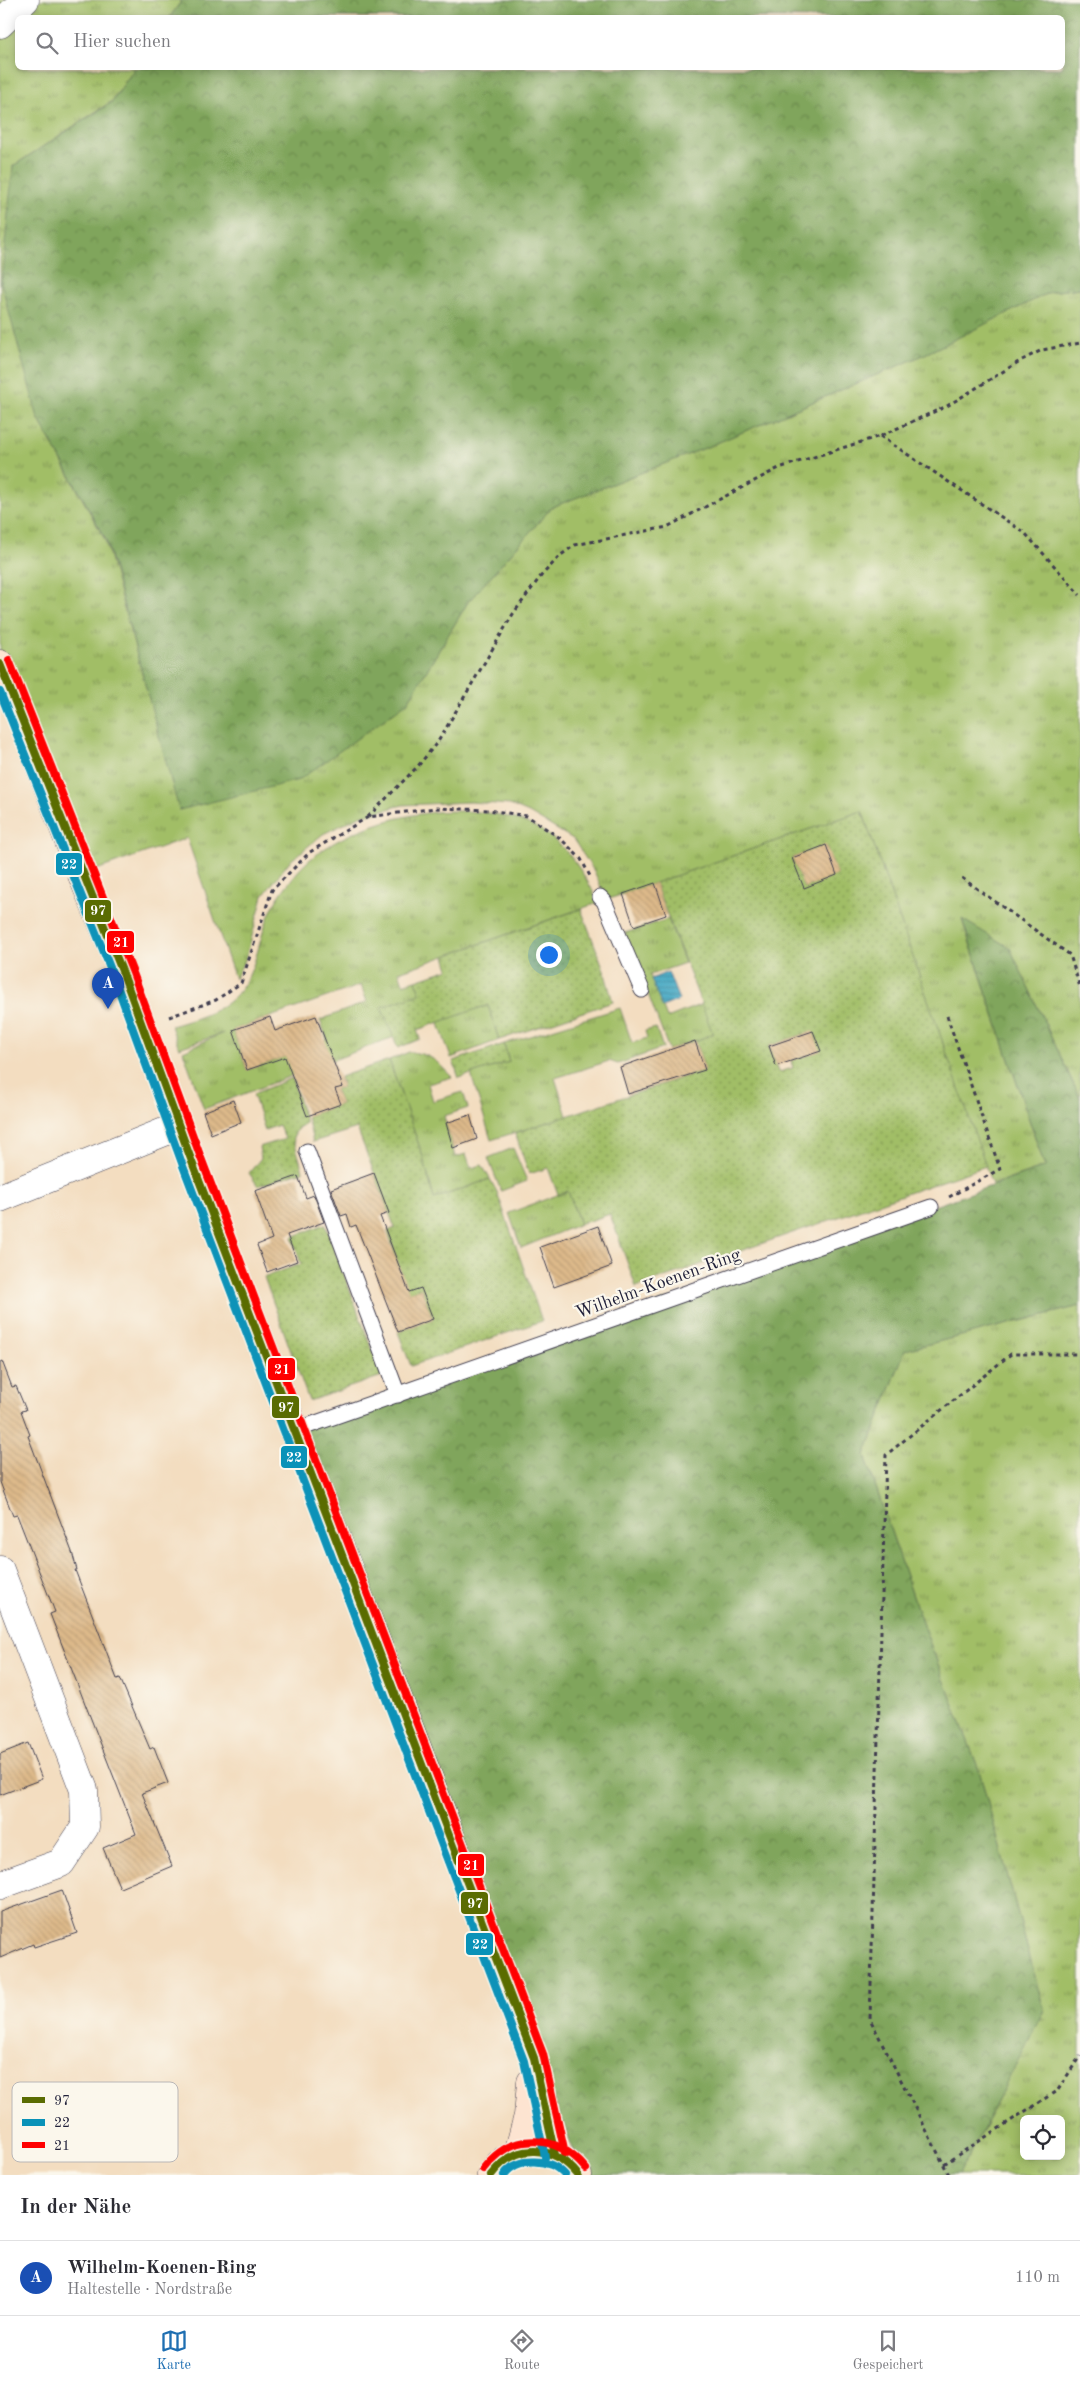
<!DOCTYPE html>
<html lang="de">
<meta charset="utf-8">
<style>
body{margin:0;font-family:"Old Standard TT",serif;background:#f7f7f7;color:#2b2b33}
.controls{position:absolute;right:15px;bottom:15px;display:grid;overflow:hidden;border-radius:8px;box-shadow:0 2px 12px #0003}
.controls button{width:45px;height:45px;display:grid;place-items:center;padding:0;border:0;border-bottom:1px solid #e1e1e2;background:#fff;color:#2b2b33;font:25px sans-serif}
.you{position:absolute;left:548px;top:954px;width:18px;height:18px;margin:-12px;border:4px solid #fff;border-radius:50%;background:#1a73e8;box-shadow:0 0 0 8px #1a73e833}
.badge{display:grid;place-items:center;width:32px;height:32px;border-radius:50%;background:#1f6fb2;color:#fff;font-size:16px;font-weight:700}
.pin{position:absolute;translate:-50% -41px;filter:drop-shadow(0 1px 2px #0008)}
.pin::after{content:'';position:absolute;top:26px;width:18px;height:15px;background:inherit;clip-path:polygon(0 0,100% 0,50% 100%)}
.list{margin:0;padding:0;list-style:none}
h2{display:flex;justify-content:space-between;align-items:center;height:65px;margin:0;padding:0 20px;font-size:21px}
h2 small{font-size:16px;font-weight:400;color:#7c7c81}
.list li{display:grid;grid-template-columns:32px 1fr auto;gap:15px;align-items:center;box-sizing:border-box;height:75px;padding:0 20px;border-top:1px solid #e1e1e2}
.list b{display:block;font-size:19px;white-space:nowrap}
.list p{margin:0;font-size:16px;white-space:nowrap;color:#7c7c81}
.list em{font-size:16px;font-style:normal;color:#7c7c81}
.icon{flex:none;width:28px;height:28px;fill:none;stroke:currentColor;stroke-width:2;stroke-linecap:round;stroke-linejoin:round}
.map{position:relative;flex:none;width:1080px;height:2175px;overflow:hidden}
.search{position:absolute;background:#fff;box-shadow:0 2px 12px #0003;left:15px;right:15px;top:15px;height:55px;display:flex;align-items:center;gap:12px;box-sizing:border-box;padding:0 18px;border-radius:8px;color:#7c7c81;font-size:19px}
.sheet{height:140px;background:#fff}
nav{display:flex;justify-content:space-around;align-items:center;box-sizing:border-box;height:70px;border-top:1px solid #e1e1e2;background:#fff;font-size:14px;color:#7c7c81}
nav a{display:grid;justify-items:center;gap:2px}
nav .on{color:#1f6fb2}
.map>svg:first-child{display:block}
.grass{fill:url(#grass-tufts);stroke:#627050;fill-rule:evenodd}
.forest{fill:url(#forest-crowns);stroke:#51644b}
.garden{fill:url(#garden-dots);stroke:#627050;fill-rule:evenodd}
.water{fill:url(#water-rules);stroke:#32647f}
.building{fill:url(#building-back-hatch)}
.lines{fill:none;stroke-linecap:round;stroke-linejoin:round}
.lane-casing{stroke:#413e4f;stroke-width:17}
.street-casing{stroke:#413e4f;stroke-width:29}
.secondary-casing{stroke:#413e4f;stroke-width:29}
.path{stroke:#413e4f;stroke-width:3;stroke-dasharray:4 4;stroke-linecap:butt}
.lane{stroke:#fff;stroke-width:15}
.street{stroke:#fff;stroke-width:28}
.secondary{stroke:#fde4d1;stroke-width:28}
.bus-1-casing{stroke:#fbf7ec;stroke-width:11}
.bus-2-casing{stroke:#fbf7ec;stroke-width:11}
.bus-3-casing{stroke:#fbf7ec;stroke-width:11}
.bus-1{stroke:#5a6c02;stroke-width:8}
.bus-2{stroke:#0992b8;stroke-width:8}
.bus-3{stroke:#f00;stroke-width:8}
.labels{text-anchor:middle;stroke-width:4.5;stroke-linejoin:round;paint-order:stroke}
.street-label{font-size:18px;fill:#22223b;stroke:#fbf7ec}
.key{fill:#fbf7ec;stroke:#bab7b7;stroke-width:1}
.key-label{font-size:14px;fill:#22223b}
.line-badge{stroke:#fbf7ec;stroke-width:2}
.badge-label{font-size:14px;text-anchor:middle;font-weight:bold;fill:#fff}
</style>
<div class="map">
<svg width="1080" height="2175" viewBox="0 0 1080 2175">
<defs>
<pattern id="grass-tufts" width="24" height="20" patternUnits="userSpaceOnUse" patternTransform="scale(1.25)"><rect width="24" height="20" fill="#a1be66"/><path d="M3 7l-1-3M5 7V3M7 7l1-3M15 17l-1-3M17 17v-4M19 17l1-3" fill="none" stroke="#839a55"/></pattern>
<pattern id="forest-crowns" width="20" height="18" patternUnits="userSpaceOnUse" patternTransform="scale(1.25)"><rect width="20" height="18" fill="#80a55b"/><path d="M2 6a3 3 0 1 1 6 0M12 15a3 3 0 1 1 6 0" fill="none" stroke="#68864c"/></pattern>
<pattern id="garden-dots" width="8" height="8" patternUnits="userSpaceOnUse" patternTransform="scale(1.25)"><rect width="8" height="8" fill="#a1be66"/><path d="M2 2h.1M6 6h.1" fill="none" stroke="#839a55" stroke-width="1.8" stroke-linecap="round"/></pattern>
<pattern id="water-rules" width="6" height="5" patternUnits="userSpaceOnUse" patternTransform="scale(1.25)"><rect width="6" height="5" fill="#43a7c3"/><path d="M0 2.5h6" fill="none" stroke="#3888a0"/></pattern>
<pattern id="building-back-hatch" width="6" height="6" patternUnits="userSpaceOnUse" patternTransform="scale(1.25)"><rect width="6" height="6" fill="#ddb98a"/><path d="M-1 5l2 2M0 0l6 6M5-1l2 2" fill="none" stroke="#bd9f78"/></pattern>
</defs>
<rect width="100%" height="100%" fill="#fbf7ec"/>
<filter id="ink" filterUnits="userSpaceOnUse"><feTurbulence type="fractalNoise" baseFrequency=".02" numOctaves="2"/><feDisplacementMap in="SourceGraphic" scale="10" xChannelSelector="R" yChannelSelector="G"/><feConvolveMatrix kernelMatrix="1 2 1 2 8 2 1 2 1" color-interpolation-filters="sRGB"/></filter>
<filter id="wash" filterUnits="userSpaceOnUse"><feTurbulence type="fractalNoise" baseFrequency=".0096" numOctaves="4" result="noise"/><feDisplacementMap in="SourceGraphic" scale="20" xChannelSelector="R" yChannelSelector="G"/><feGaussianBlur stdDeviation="1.12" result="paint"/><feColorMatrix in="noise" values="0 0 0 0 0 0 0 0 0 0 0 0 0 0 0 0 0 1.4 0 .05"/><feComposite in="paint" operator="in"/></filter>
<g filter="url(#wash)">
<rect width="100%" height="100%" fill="#f3ddc0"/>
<g class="grass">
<path d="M 0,0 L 182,0 L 170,17 L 18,18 L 18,68 L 135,68 L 112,101 L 13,166 L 38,418 L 105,540 L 180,810 L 407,703 L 468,602 L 552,507 L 705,448 L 921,356 L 1050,292 L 1080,288 L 1080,1098 L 1010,948 L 962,920 L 1045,1167 L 992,1185 L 862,811 L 399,972 L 403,984 L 416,980 L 421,994 L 381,1007 L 394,1037 L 204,1109 L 183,1051 L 223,1033 L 179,1048 L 171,1026 C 188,1021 206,1016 221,1007 C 257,986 255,946 270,913 C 277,897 289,882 300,869 C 351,815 471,793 537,828 C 566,844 582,870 597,899 L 605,896 L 594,871 L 573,839 L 529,813 L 510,805 L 470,802 L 403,805 L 360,816 L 323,834 L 289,862 L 263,896 L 246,958 L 235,979 L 187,838 L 82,875 L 0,663 ZM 361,985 L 367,1002 L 320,1020 L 327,1039 L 292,1050 L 293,1054 L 247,1070 L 233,1030 Z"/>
<polygon points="668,919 685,963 650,975 667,1018 702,1004 714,1034 669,1050 625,933"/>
<polygon points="488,1005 499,1040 451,1058 438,1021"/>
<polygon points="620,1008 632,1043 647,1038 645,1031 656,1028 663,1048 618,1064 609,1061 555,1078 567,1116 491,1140 471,1074 509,1062 504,1044"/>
<path d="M 409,1052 C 432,1054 436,1061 452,1077 L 428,1084 L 433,1101 L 463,1092 L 468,1108 L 444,1116 L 455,1157 L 466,1154 L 471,1168 L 482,1165 L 490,1179 L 434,1199 L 423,1157 L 389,1060 Z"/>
<polygon points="513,1148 527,1181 501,1191 488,1158"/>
<polygon points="568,1191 580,1224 521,1248 509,1213"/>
<path d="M 1080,1306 L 1080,2175 L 959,2175 L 1044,2010 L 979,1770 L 921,1620 L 865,1455 L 905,1350 ZM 1024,2119 L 1061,2119 L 1061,2156 L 1024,2156 Z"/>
</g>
<g class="forest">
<polygon points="182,0 1080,0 1080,288 1050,292 921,356 705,448 552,507 468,602 407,703 299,780 179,810 106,540 38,418 1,283 13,166 112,102 135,68 1062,68 1062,18 170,17"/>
<polygon points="962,919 1010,948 1080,1098 1080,1306 905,1350 865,1455 921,1620 979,1770 1044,2010 959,2175 583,2175 296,1430 1045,1167"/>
</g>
<g class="garden">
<path d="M 862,811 L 986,1166 L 636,1287 L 610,1214 L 580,1224 L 568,1191 L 558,1195 L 548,1168 L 529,1174 L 515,1133 L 705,1070 L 695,1041 L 713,1034 L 655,883 ZM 826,846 L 837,875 L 804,888 L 792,858 ZM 813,1031 L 820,1051 L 791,1061 L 793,1068 L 779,1072 L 769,1046 Z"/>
<polygon points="581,909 603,967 613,1002 499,1040 488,1005 417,1030 420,1039 398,1048 381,1007 420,994 416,980 449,969 445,956"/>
<polygon points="504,1044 509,1062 459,1078 453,1061"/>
<polygon points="389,1060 423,1157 434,1199 490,1179 497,1192 542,1321 411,1366 398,1332 433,1319 421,1288 407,1293 388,1231 395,1228 357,1128 313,1142 307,1116 341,1104 335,1089 343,1087 340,1077"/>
<polygon points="292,1078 306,1123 298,1128 293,1137 303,1171 258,1186 249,1173 261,1158 259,1147 285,1139 279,1125 265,1130 253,1094"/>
<polygon points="325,1224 382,1376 309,1401 264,1277 301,1264 292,1237"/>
</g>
<polygon class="water" points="668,972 679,1000 662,1007 651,979"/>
<g id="blocks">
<g class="building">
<polygon points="826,845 837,875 804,888 792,858"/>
<polygon points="655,883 666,915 634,926 623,894"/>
<polygon points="316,1016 343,1087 335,1089 341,1104 307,1116 285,1057 247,1070 233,1030 270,1017 275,1031"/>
<polygon points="813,1031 821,1051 776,1066 769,1046"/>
<polygon points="695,1041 705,1070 628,1094 620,1067"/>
<polygon points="233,1100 241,1122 211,1134 203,1112"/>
<polygon points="470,1115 477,1139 453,1148 446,1123"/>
<polygon points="374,1173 389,1213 380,1216 409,1292 421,1288 433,1319 398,1332 356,1225 351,1227 347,1214 341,1216 331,1189"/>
<polygon points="298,1176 306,1198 314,1195 324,1222 287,1235 297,1261 267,1272 257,1245 272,1239 255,1191"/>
<polygon points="598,1226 612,1266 554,1287 540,1247"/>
<polygon points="2,1361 12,1387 16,1386 26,1410 21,1411 30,1435 28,1436 72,1552 77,1570 75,1570 117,1679 120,1678 150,1749 154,1747 168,1783 142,1793 172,1866 120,1888 103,1848 136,1834 50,1614 55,1612 17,1515 13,1516 0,1482 0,1362"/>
<polygon points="28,1743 42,1779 0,1795 0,1754"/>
<polygon points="62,1890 77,1933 34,1947 33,1944 0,1958 0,1912"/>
</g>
</g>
</g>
<g filter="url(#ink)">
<use href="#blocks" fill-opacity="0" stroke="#413e4f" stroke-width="1"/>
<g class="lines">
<defs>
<g id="lane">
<polyline points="600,897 604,901 642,990"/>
<polyline points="307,1151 398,1395"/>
<polyline points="296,1430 931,1207"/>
</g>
<g id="street">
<polyline points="0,24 25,0"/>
<polyline points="0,1198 179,1126"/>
<polyline points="0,1570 84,1790 85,1827 61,1863 0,1885"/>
</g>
<g id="secondary">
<polyline points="0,664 82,875 124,976 192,1162 427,1773 534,2058 555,2155"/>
<polyline points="518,2153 528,2116 531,2082"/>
<path d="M 491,2175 C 509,2142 559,2144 578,2175"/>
</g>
</defs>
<use href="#lane" class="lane-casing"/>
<use href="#street" class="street-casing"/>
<use href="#secondary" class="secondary-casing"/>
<g class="path">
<polyline points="880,436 1025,533 1080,595"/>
<polyline points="368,817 418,766 439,740 513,614 541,576 561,555 575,545 667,527 779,468 880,436 947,406 1020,361 1042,350 1080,343"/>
<polyline points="962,878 1070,955 1080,987"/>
<polyline points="947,1016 1000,1169 949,1197"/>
<polyline points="169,1017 216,1000 241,983 272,890 310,852 368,817 436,808 489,810 527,816 560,838 581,859 591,878"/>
<polyline points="944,2164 1058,2090 1080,2056"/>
<polyline points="949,2175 870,2019 886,1455 1011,1354 1080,1354"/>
</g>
<use href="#lane" class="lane"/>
<use href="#street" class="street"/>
<use href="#secondary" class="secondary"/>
<defs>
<g id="bus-1">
<polyline points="0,664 124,976 192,1162 534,2058 555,2155"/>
<path d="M 491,2175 C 516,2142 553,2144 578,2175"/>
</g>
<g id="bus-2">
<polyline points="0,692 115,980 183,1166 524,2061 545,2157"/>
<path d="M 504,2175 C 518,2156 550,2158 565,2175"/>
</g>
<g id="bus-3">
<polyline points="9,660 133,973 201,1158 543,2054 565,2153"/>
<path d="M 483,2169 C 512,2131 556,2133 586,2169"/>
</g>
</defs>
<use href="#bus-1" class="bus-1-casing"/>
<use href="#bus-2" class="bus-2-casing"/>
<use href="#bus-3" class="bus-3-casing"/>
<use href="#bus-1" class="bus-1"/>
<use href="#bus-2" class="bus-2"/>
<use href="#bus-3" class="bus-3"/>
</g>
</g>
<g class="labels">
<g class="street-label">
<text transform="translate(658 1283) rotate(-20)" y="6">Wilhelm-Koenen-Ring</text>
</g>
</g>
<rect x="12" y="2082" width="166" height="80" rx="8" class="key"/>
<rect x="22" y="2097" width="23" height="6" fill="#5a6c02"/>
<rect x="22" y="2119" width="23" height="7" fill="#0992b8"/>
<rect x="22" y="2142" width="23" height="6" fill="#f00"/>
<g class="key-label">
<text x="54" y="2105">97</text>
<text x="54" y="2127">22</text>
<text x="54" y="2150">21</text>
</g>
<g class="line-badge">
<rect x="55" y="852" width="28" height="24" rx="5" fill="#0992b8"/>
<rect x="84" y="899" width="28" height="24" rx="5" fill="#5a6c02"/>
<rect x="106" y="930" width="29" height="24" rx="5" fill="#f00"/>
<rect x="267" y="1357" width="29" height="24" rx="5" fill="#f00"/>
<rect x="271" y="1395" width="29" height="24" rx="5" fill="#5a6c02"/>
<rect x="280" y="1445" width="28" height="24" rx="5" fill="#0992b8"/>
<rect x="457" y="1853" width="28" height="24" rx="5" fill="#f00"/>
<rect x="460" y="1891" width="29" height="24" rx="5" fill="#5a6c02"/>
<rect x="465" y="1932" width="29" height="24" rx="5" fill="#0992b8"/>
</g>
<g class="badge-label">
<text x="69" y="869">22</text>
<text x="98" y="915">97</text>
<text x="121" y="947">21</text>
<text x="282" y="1374">21</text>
<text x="286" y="1412">97</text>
<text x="294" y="1462">22</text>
<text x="471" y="1870">21</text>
<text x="475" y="1908">97</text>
<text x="480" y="1949">22</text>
</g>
</svg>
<div class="controls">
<button><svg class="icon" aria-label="locate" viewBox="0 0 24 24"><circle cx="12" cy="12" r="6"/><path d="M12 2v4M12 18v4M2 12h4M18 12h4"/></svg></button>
</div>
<div class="you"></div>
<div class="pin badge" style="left:108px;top:1009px;background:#1a4fb4">A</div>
<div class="search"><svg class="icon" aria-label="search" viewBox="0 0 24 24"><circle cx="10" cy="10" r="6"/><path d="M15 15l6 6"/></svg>Hier suchen</div>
</div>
<section class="sheet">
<h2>In der Nähe<small></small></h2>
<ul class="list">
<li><span class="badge" style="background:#1a4fb4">A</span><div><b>Wilhelm-Koenen-Ring</b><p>Haltestelle · Nordstraße</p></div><em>110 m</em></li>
</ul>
</section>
<nav>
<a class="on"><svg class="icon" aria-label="map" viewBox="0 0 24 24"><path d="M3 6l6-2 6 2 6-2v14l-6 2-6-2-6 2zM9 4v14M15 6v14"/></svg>Karte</a>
<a><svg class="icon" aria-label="directions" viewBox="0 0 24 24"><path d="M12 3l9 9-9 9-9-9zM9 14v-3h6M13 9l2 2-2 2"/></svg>Route</a>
<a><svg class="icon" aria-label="saved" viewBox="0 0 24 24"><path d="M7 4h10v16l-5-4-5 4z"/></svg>Gespeichert</a>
</nav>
